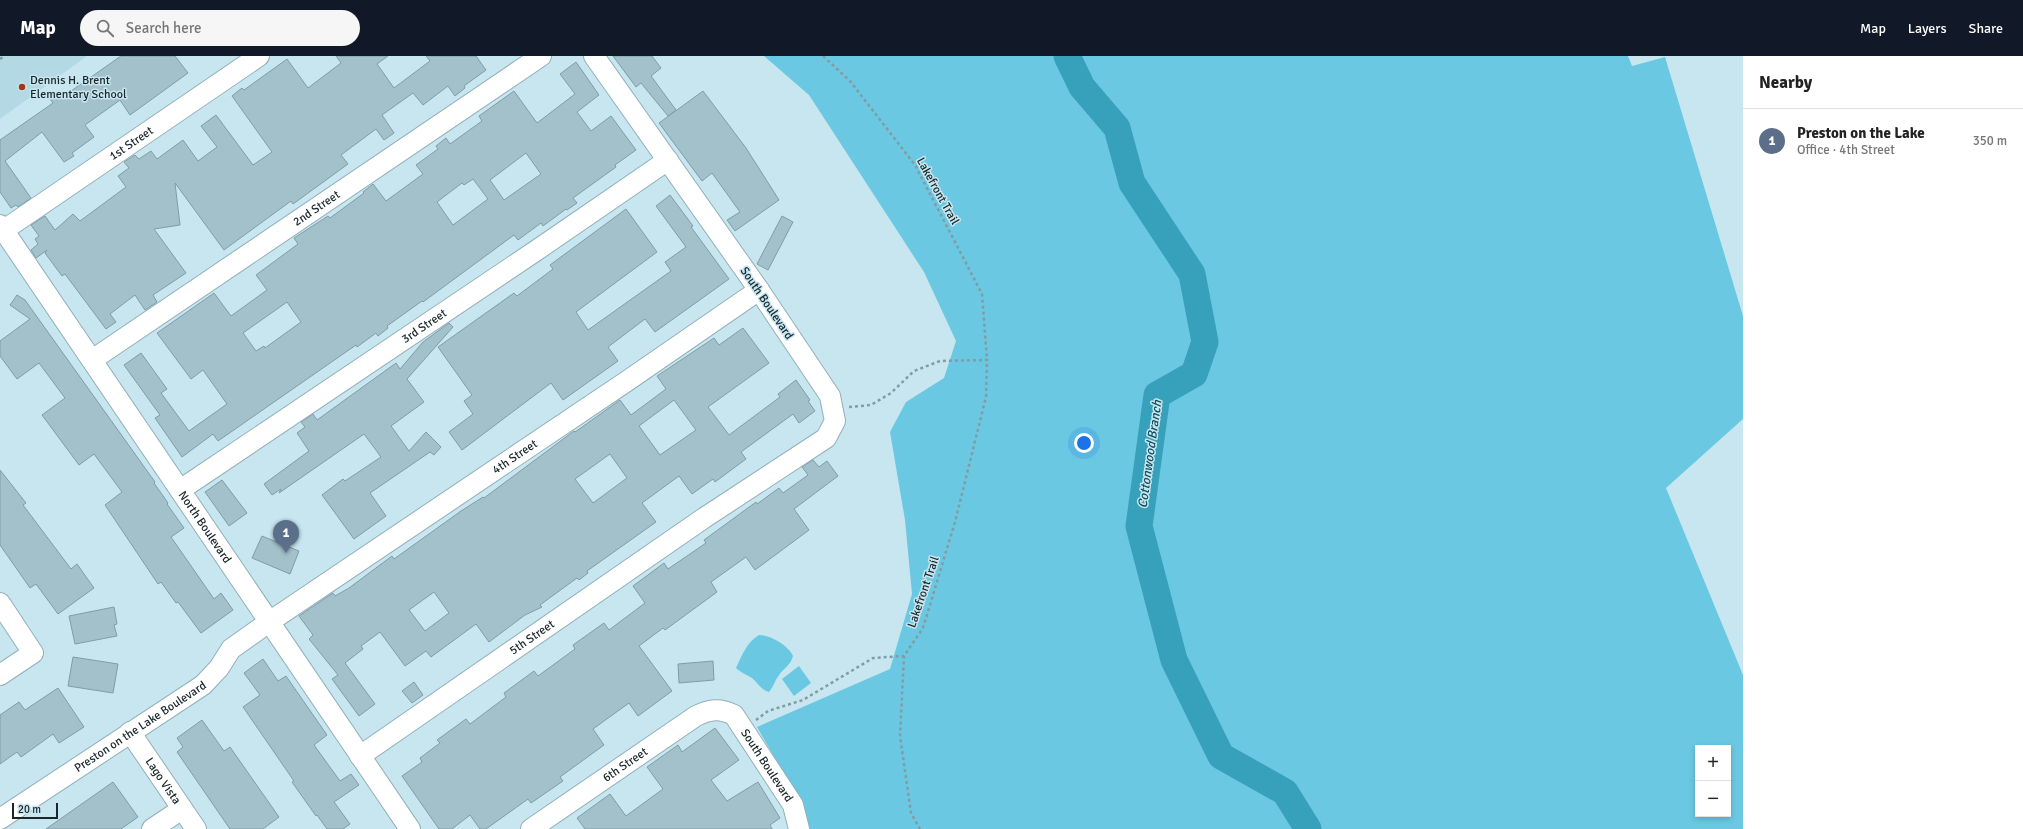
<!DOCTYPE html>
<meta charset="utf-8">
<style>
body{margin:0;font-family:Signika,sans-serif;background:#f6f6f6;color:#222}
.controls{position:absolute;right:12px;bottom:12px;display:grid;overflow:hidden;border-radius:0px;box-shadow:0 2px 6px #0003}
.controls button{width:36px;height:36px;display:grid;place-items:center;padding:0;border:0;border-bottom:1px solid #e0e0e0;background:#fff;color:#222;font:20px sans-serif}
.scale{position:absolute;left:12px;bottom:10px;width:46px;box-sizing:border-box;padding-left:4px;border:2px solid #1a262a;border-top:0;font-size:11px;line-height:14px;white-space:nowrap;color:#1a262a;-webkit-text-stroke:3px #c7e6f0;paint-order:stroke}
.you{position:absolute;left:1084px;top:387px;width:14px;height:14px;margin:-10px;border:3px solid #fff;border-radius:50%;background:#1a73e8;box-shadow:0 0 0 6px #1a73e833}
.badge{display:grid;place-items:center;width:26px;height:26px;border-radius:50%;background:#111827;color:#fff;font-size:13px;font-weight:700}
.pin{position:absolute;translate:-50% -33px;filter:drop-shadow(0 1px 2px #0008)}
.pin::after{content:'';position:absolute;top:21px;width:14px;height:12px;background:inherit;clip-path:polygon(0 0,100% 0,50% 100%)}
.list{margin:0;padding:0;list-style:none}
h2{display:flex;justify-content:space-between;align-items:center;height:52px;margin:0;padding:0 16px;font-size:17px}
h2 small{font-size:13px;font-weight:400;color:#767676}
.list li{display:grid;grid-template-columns:26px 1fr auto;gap:12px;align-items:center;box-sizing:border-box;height:64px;padding:0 16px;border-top:1px solid #e0e0e0}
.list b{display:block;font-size:15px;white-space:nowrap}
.list p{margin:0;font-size:13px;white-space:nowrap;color:#767676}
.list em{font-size:13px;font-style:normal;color:#767676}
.icon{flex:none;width:22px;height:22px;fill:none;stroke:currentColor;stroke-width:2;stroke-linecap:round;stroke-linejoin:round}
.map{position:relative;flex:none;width:1743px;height:773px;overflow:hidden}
header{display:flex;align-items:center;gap:24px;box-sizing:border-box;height:56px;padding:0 20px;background:#111827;color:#fff}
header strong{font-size:19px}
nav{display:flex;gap:22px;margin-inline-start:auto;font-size:14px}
.search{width:280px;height:36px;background:#f6f6f6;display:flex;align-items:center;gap:10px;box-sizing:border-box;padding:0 14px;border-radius:22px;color:#767676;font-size:15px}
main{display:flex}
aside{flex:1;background:#fff}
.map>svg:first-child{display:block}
.built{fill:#b2d9e4}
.green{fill:#6bc8e2;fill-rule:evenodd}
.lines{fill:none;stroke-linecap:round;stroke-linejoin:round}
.river{stroke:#37a1bc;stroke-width:27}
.building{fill:#a3c1cb;stroke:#7f9da6;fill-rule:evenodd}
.minor-casing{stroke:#92b0b9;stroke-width:22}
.path{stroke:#839ba2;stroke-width:2.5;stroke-dasharray:3 3;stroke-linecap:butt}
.minor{stroke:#fff;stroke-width:20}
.poi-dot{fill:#9f3914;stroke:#c7e6f0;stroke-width:1.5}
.labels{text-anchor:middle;stroke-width:3;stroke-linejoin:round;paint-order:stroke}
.poi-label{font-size:12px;fill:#1a262a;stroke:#c7e6f0;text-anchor:start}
.street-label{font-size:12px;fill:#1a262a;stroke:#c7e6f0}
.water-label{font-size:13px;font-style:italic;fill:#114d5c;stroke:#c7e6f0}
</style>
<header>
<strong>Map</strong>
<div class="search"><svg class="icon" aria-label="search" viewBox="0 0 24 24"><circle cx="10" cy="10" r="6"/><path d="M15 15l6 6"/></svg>Search here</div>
<nav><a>Map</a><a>Layers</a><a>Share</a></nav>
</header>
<main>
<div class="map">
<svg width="1743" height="773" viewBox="0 0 1743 773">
<rect width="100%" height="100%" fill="#c7e6f0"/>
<polygon class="built" points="0,0 87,0 0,63"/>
<g class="green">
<path d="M 764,0 L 1628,0 L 1632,10 L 1665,1 L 1743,260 L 1743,363 L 1666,432 L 1743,619 L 1743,773 L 806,773 L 788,725 L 757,671 L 890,613 L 912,538 L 905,464 L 890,376 L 906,346 L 944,322 L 956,285 L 924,216 L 809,39 ZM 1698,692 L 1728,692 L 1728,758 L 1698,758 Z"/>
<path d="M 759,579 C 771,579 789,590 793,600 C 791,609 784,612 779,619 C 775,624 774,630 769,636 C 761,634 758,627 752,622 C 746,618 741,617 736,612 C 742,599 747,586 759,579 Z"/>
<polygon points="799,610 811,627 794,640 782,623"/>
</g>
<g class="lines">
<polyline class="river" points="1067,0 1082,31 1117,72 1132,127 1192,218 1205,286 1194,318 1157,339 1139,470 1174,604 1221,700 1285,736 1308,773"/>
</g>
<g class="building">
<polygon points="121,0 175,0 188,17 130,59 120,44 85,69 94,81 72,97 74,100 64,106 42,76 5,105 31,142 18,151 16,149 11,152 0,136 0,84 53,47 50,43 60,35 64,40"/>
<polygon points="336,0 388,0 377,8 394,32 430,5 426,0 476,0 486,14 464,30 465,32 455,40 448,30 423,49 413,37 382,59 394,77 384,84 376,73 341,99 348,108 293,148 291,145 224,194 175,127 180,169 154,173 186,217 153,239 157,246 145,254 135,239 110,258 116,266 106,273 65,218 62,220 45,197 47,194 36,202 31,194 38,188 35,183 39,180 31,169 45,160 55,174 73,158 80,165 126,131 118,120 129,112 124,106 135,99 139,103 151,95 157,103 183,84 198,105 217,91 201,70 216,59 253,109 272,96 232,40 242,32 244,34 287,3 308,32 341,7"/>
<polygon points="613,0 652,0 661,12 651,20 676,54 668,60 641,27 636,31"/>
<path d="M 576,6 L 599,39 L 577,56 L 591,75 L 611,60 L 636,94 L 615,109 L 616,111 L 573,142 L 577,147 L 567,154 L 566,153 L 543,170 L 541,167 L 518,184 L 514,179 L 423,246 L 422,245 L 387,270 L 388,272 L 378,280 L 376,277 L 357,291 L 356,289 L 218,385 L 213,378 L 182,401 L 155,362 L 160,359 L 124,309 L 141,297 L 167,333 L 161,337 L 189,375 L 227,348 L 203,314 L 191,323 L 157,277 L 214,237 L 231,260 L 267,234 L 256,219 L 298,188 L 294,182 L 328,160 L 330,162 L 364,137 L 363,136 L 373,128 L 386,145 L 423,118 L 416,109 L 438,93 L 436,90 L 446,82 L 450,88 L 482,65 L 479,60 L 514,35 L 537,67 L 575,38 L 560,18 ZM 526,97 L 541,118 L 504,144 L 490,124 ZM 473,123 L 488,143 L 453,169 L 437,146 L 462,127 L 464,129 ZM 287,246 L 301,266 L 265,292 L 264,290 L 256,295 L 243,277 Z"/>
<polygon points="703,35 746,92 779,144 735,175 727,164 740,156 712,117 702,125 659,67"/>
<polygon points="670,139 693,170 691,171 729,223 655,276 645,263 608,291 618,305 563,344 551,327 462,394 449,376 473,358 464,345 472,339 438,291 514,237 517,240 553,213 550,209 626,153 657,196 576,256 588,274 671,215 665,206 686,191 656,150"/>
<polygon points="782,160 793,166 768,214 757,208"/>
<polygon points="17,239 25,244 155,426 154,427 168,447 167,448 184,472 171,481 214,543 221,537 233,554 201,577 178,546 176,547 161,526 158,528 105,449 122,436 94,398 79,409 42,359 65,342 39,307 17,323 0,300 0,285 30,263 10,249"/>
<polygon points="449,267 453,271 407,323 424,346 391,370 409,395 426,376 441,391 434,399 430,396 370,437 386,460 354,483 322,439 343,423 345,425 381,401 364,378 279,437 281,433 272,439 264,428 309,395 297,377 305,371 301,366 313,358 317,364 396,307 400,313 423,286"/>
<path d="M 743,272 L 769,307 L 708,351 L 729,379 L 780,341 L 778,338 L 796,324 L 810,344 L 808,345 L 815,355 L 799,367 L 793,358 L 741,396 L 746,403 L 715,426 L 713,423 L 692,438 L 679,420 L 642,447 L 656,466 L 587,515 L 588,517 L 579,524 L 577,522 L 540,549 L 542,551 L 525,559 L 489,586 L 476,568 L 431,601 L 426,595 L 405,610 L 380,576 L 361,590 L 363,593 L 345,607 L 375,648 L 359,660 L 332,623 L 338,619 L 309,583 L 313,579 L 299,560 L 333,537 L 335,540 L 349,532 L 392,500 L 394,503 L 461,455 L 483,441 L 484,442 L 574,375 L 575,376 L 620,344 L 631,359 L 666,333 L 657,320 L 714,282 L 719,289 ZM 674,344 L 696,374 L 660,399 L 639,370 ZM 610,398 L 627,422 L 593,447 L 575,423 ZM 434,536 L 449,557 L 425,575 L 409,554 Z"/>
<polygon points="813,404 819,411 827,405 838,420 794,453 809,474 755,514 746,501 711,526 717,536 665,574 663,572 639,590 672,635 638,660 629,647 593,673 604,689 560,721 563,725 531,747 528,743 486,773 480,773 470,759 452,773 439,773 402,720 422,706 420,702 440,687 437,684 466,663 470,668 506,641 504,637 534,615 538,620 575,593 573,589 604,567 609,574 645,547 633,530 664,507 668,513 706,487 704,484 756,446 757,448 779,432 783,437 808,419 802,411"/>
<polygon points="0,414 26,447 23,449 71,513 77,508 94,532 58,558 36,528 30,532 0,489"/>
<polygon points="222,424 247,457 229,470 205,436"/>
<polygon points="262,480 299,495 290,518 252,502"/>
<polygon points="114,551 117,568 114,569 117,580 75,588 69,560"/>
<polygon points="73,601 118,608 113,637 68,630"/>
<polygon points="263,603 278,625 286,620 327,679 314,689 340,725 351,718 359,729 334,746 350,768 343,773 327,773 317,759 316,760 292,726 294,725 243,651 260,639 244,617"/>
<polygon points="713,605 714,624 679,627 678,608"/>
<polygon points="414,626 423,639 412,647 402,635"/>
<polygon points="58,632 84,671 59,687 53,678 21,701 17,696 0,708 0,659 19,646 25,654"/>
<polygon points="202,664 224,695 230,691 279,761 263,773 230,773 177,696 183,691 177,682"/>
<polygon points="715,672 739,704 711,724 727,745 758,726 780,762 770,769 772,773 585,773 577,762 610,738 626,760 663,733 647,711 678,689 682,696"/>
<polygon points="113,726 138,761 121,773 46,773"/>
</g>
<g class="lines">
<defs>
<g id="minor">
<path id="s1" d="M 0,169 L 410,773"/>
<path id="s2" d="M 4,174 L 259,0"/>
<path id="s3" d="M 92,304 L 541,0"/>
<path id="s4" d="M 180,434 L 537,194 L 668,104"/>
<polyline points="0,547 33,597 0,619"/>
<path id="s5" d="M 130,676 L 196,773"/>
<path id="s6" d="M 360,700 L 704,462 L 826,382 L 835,365 L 830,340 L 759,234 L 594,0"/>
<path id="s7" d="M 0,763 L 203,629 L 219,612 L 231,593 L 269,566 L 627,325 L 759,234"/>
<polyline points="152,773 182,753"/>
<path id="s8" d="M 531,773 L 696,660 C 710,653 720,652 734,659 L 793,749 L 799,773"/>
</g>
</defs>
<use href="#minor" class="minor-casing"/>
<g class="path">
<polyline points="823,0 850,25 915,109 982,238 987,304"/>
<polyline points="0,3 4,0"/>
<polyline points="849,351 871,349 891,337 914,315 940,305 987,304 986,341 955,466 923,572 904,600 900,680 911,757 920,773"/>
<polyline points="756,664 768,655 803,644 873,602 904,600"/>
</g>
<use href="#minor" class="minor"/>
</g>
<circle class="poi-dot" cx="22" cy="31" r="4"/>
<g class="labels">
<g class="poi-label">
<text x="30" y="28">Dennis H. Brent<tspan x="30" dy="14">Elementary School</tspan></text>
</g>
<g class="street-label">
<text dy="4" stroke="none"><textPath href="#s2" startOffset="154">1st Street</textPath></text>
<text transform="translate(938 135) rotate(61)" y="4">Lakefront Trail</text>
<text dy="4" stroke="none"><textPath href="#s3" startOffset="271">2nd Street</textPath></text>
<text transform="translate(767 247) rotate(56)" y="4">South Boulevard</text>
<text dy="4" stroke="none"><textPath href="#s4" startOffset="294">3rd Street</textPath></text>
<text dy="4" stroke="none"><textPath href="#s7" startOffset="632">4th Street</textPath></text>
<text dy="4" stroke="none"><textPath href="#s1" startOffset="365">North Boulevard</textPath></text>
<text transform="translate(923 536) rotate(-71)" y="4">Lakefront Trail</text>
<text dy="4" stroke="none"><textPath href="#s6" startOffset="209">5th Street</textPath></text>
<text dy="4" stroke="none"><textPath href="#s7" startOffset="168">Preston on the Lake Boulevard</textPath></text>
<text dy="4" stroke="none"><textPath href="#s8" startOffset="114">6th Street</textPath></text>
<text dy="4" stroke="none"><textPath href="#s8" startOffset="300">South Boulevard</textPath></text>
<text dy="4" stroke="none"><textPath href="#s5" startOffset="59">Lago Vista</textPath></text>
</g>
<g class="water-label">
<text transform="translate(1149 398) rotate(-82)" y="5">Cottonwood Branch</text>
</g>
</g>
</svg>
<div class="controls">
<button>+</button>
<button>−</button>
</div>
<div class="scale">20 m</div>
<div class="you"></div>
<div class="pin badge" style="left:286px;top:497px;background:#5c6f8a">1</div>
</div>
<aside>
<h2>Nearby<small></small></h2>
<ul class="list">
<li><span class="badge" style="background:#5c6f8a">1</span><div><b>Preston on the Lake</b><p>Office · 4th Street</p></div><em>350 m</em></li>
</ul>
</aside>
</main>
